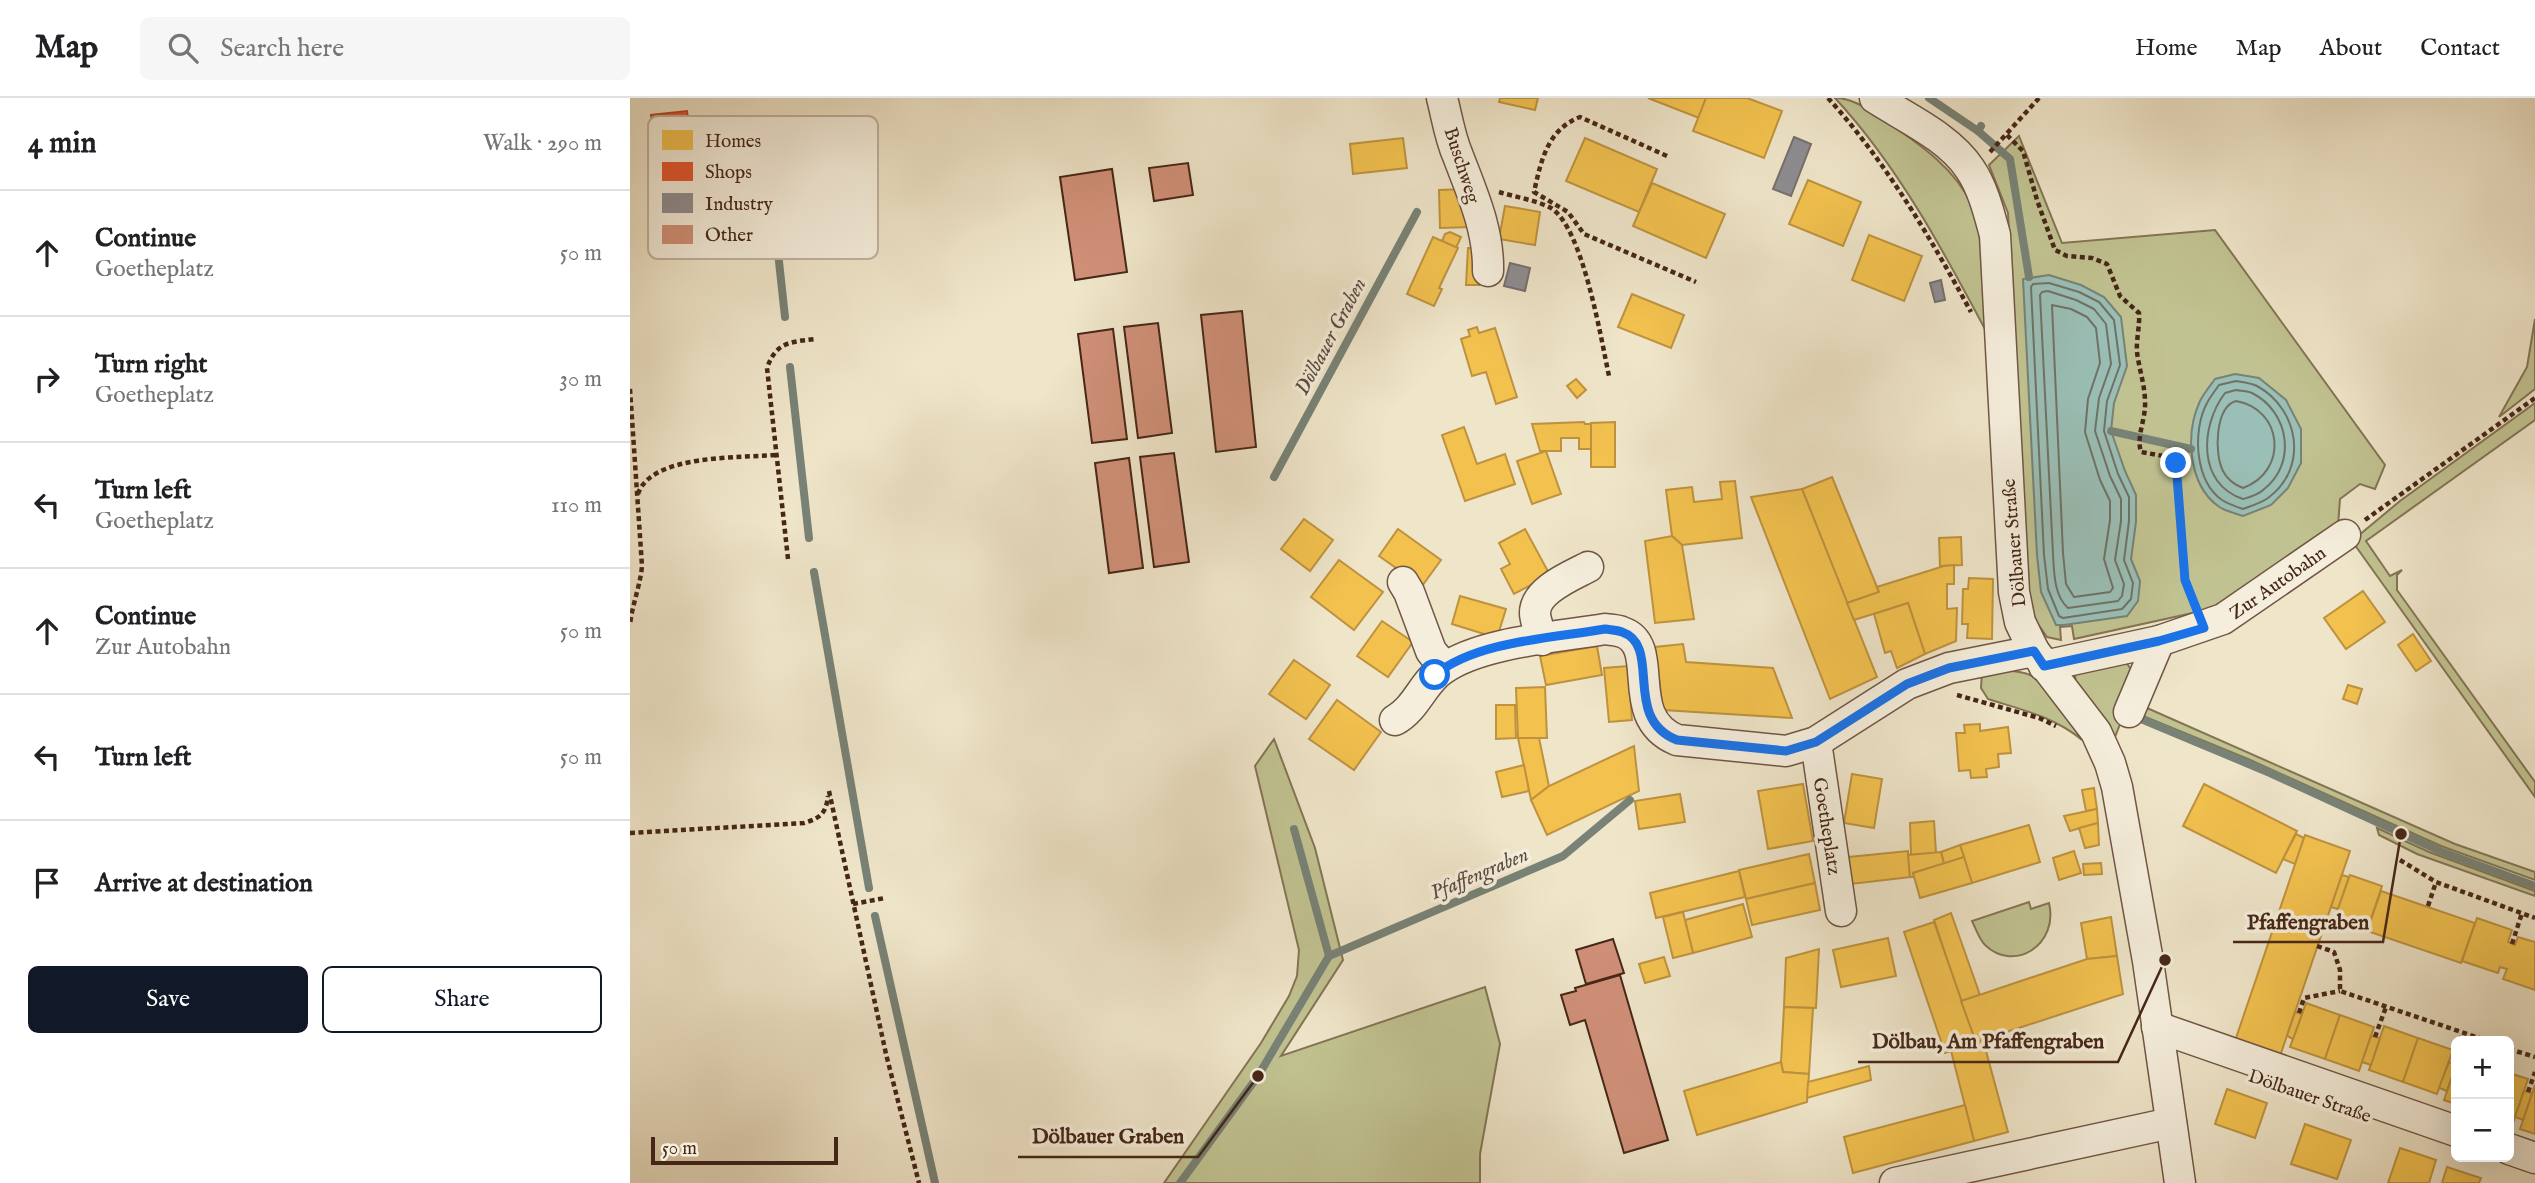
<!DOCTYPE html>
<meta charset="utf-8">
<style>
body{margin:0;font-family:"IM FELL English",serif;background:#f6f6f6;color:#202124}
.controls{position:absolute;right:21px;bottom:21px;display:grid;overflow:hidden;border-radius:10px;box-shadow:0 7px 28px #0002}
.controls button{width:63px;height:63px;display:grid;place-items:center;padding:0;border:0;border-bottom:2px solid #e0e0e0;background:#fff;color:#202124;font:35px sans-serif}
.scale{position:absolute;left:21px;bottom:18px;width:187px;box-sizing:border-box;padding-left:7px;border:4px solid #462617;border-top:0;font-size:19px;line-height:24px;white-space:nowrap;color:#462617;-webkit-text-stroke:5px #f5eedc;paint-order:stroke}
.stop{position:absolute;width:21px;height:21px;margin:-16px;border:5px solid #1a73e8;border-radius:50%;background:#fff}
.stop.end{background:#1a73e8;border-color:#fff;box-shadow:0 2px 7px #0008}
.list{margin:0;padding:0;list-style:none}
h2{display:flex;justify-content:space-between;align-items:center;height:91px;margin:0;padding:0 28px;font-size:30px}
h2 small{font-size:23px;font-weight:400;color:#757577}
.list li{display:grid;grid-template-columns:46px 1fr auto;gap:21px;align-items:center;box-sizing:border-box;height:126px;padding:0 28px;border-top:2px solid #e0e0e0}
.list b{display:block;font-size:26px;white-space:nowrap}
.list p{margin:0;font-size:23px;white-space:nowrap;color:#757577}
.list em{font-size:23px;font-style:normal;color:#757577}
.actions{display:flex;gap:14px;padding:21px 28px}
.actions a{flex:1;padding:16px 0;border:2px solid #111827;border-radius:10px;text-align:center;font-size:24px;color:#111827}
.actions .main{background:#111827;color:#fff}
.icon{flex:none;width:38px;height:38px;fill:none;stroke:currentColor;stroke-width:2;stroke-linecap:round;stroke-linejoin:round}
.map{position:relative;flex:none;width:1905px;height:1085px;overflow:hidden}
header{display:flex;align-items:center;gap:42px;box-sizing:border-box;height:98px;padding:0 35px;background:#fff;border-bottom:2px solid #e0e0e0}
header strong{font-size:33px}
nav{display:flex;gap:38px;margin-inline-start:auto;font-size:24px}
.search{width:490px;height:63px;background:#f6f6f6;display:flex;align-items:center;gap:18px;box-sizing:border-box;padding:0 24px;border-radius:10px;color:#757577;font-size:26px}
main{display:flex}
aside{flex:1;background:#fff}
.map>svg:first-child{display:block}
.green{fill:#c1c291;stroke:#847454;stroke-width:2}
.water{fill:#9abfb6;stroke:#788276;stroke-width:2}
.homes{fill:#f2c14e;stroke:#be923e;stroke-width:2}
.shops{fill:#e4572e;stroke:#b54827;stroke-width:2}
.industry{fill:#8d8d92;stroke:#786e6d;stroke-width:2}
.lines{fill:none;stroke-linecap:round;stroke-linejoin:round}
.shore{stroke:#707266;stroke-width:2}
.stream{stroke:#788276;stroke-width:8}
.building{fill:#d09078;stroke:#462617;stroke-width:2}
.minor-casing{stroke:#705644;stroke-width:33}
.path{stroke:#462617;stroke-width:4.5;stroke-dasharray:5 3.5;stroke-linecap:butt}
.minor{stroke:#f5eedc;stroke-width:30}
.route{stroke:#1a73e8;stroke-width:9}
.labels{text-anchor:middle;stroke-width:7;stroke-linejoin:round;paint-order:stroke}
.street-label{font-size:19px;fill:#462617;stroke:#f5eedc}
.water-label{font-size:21px;font-style:italic;fill:#5b4c3f;stroke:#f5eedc}
.key{fill:#f5eedc;stroke:#c0b2a1;stroke-width:2}
.key-label{font-size:19px;fill:#462617}
.leader{fill:none;stroke:#462617;stroke-width:2.5}
.callout-dot{fill:#462617;stroke:#f5eedc;stroke-width:2.5}
.callout-label{font-size:21px;text-anchor:middle;font-weight:bold;fill:#462617;stroke:#f5eedc;stroke-width:7;stroke-linejoin:round;paint-order:stroke}
</style>
<header>
<strong>Map</strong>
<div class="search"><svg class="icon" aria-label="search" viewBox="0 0 24 24"><circle cx="10" cy="10" r="6"/><path d="M15 15l6 6"/></svg>Search here</div>
<nav><a>Home</a><a>Map</a><a>About</a><a>Contact</a></nav>
</header>
<main>
<aside>
<h2>4 min<small>Walk · 290 m</small></h2>
<ul class="list">
<li><svg class="icon" aria-label="ahead" viewBox="0 0 24 24"><path d="M12 20V5M6 11l6-6 6 6"/></svg><div><b>Continue</b><p>Goetheplatz</p></div><em>50 m</em></li>
<li><svg class="icon" aria-label="right" viewBox="0 0 24 24"><path d="M7 20v-9h11M14 6l5 5-5 5"/></svg><div><b>Turn right</b><p>Goetheplatz</p></div><em>30 m</em></li>
<li><svg class="icon" aria-label="left" viewBox="0 0 24 24"><path d="M17 20v-9H6M10 6l-5 5 5 5"/></svg><div><b>Turn left</b><p>Goetheplatz</p></div><em>110 m</em></li>
<li><svg class="icon" aria-label="ahead" viewBox="0 0 24 24"><path d="M12 20V5M6 11l6-6 6 6"/></svg><div><b>Continue</b><p>Zur Autobahn</p></div><em>50 m</em></li>
<li><svg class="icon" aria-label="left" viewBox="0 0 24 24"><path d="M17 20v-9H6M10 6l-5 5 5 5"/></svg><div><b>Turn left</b></div><em>50 m</em></li>
<li><svg class="icon" aria-label="arrive" viewBox="0 0 24 24"><path d="M6 21V4h12l-3 4 3 4H6"/></svg><div><b>Arrive at destination</b></div></li>
</ul>
<div class="actions"><a class="main">Save</a><a>Share</a></div>
</aside>
<div class="map">
<svg width="1905" height="1085" viewBox="0 0 1905 1085">
<rect width="100%" height="100%" fill="#efe5c9"/>
<filter id="stains"><feTurbulence type="fractalNoise" baseFrequency=".00286" numOctaves="4"/><feColorMatrix values="0 0 0 0 .2 0 0 0 0 .09 0 0 0 0 .02 0 0 0 .5 -.17"/></filter>
<radialGradient id="worn" r=".72"><stop offset=".6" stop-color="#630" stop-opacity="0"/><stop offset="1" stop-color="#630" stop-opacity=".3"/></radialGradient>
<g class="green">
<path d="M 1205,0 C 1227,0 1243,16 1261,27 C 1291,47 1326,72 1341,106 C 1355,138 1353,197 1356,233 C 1313,152 1268,68 1205,0 Z"/>
<polygon points="1389,38 1432,145 1585,132 1755,367 1745,391 1730,386 1710,401 1708,428 1590,509 1444,541 1442,528 1430,529 1431,542 1417,539 1405,522 1397,487 1378,115 1359,67"/>
<polygon points="1905,221 1905,291 1869,319 1897,269"/>
<polygon points="1905,305 1905,322 1736,443 1760,478 1772,472 1767,477 1767,492 1905,684 1905,699 1722,443 1770,403"/>
<polygon points="1495,563 1503,574 1494,616 1483,644 1446,586 1445,577 1452,569"/>
<path d="M 1379,572 C 1385,574 1394,574 1400,577 C 1416,584 1442,627 1452,642 C 1425,619 1392,612 1358,601 L 1351,590 L 1352,573 Z"/>
<polygon points="1517,610 1825,746 1905,774 1905,782 1811,748 1618,661 1513,618"/>
<polygon points="644,641 685,750 713,862 651,958 855,889 870,946 850,1056 850,1085 534,1085 631,945 659,898 667,878 669,852 625,668"/>
<polygon points="1747,730 1799,754 1905,793 1905,798 1787,756 1749,737"/>
<path d="M 1399,804 L 1401,811 L 1419,805 C 1429,847 1384,875 1355,847 C 1349,841 1346,831 1342,823 Z"/>
</g>
<g class="water">
<polygon points="1419,177 1451,187 1474,199 1491,219 1497,268 1484,305 1481,333 1495,373 1506,397 1506,424 1501,461 1510,483 1508,503 1497,518 1434,527 1426,527 1411,494 1407,457 1393,181"/>
<path d="M 1605,276 L 1629,280 L 1656,302 L 1671,331 L 1671,365 L 1658,390 L 1641,407 L 1613,418 C 1605,415 1594,413 1588,408 C 1558,386 1555,335 1570,303 C 1574,295 1580,288 1585,281 Z"/>
</g>
<g class="homes">
<polygon points="870,0 908,0 905,12 869,4"/>
<polygon points="1018,0 1076,0 1069,20"/>
<polygon points="1076,0 1117,0 1152,13 1134,60 1063,33"/>
<polygon points="773,40 777,70 723,76 720,46"/>
<polygon points="955,40 1027,71 1009,114 936,83"/>
<polygon points="1178,82 1231,104 1213,148 1159,126"/>
<polygon points="1022,85 1095,116 1076,160 1003,128"/>
<polygon points="837,91 842,129 810,130 809,92"/>
<polygon points="875,108 910,114 905,147 869,141"/>
<polygon points="820,134 831,139 826,150 812,143 815,136"/>
<polygon points="1239,137 1292,158 1274,203 1222,182"/>
<polygon points="803,139 828,150 809,190 812,191 804,208 777,196"/>
<polygon points="838,150 850,150 849,187 836,187"/>
<polygon points="1002,196 1054,217 1041,250 988,229"/>
<polygon points="847,229 849,235 865,230 887,299 866,306 856,274 842,278 831,241 840,238 838,232"/>
<polygon points="946,281 956,292 947,300 937,288"/>
<polygon points="954,324 955,326 961,326 961,351 949,351 949,340 931,340 931,353 910,353 902,326"/>
<polygon points="985,324 985,369 961,369 961,325"/>
<polygon points="834,329 847,366 875,356 885,386 835,403 812,337"/>
<polygon points="916,353 931,396 902,406 887,363"/>
<polygon points="1202,379 1249,494 1217,505 1172,391"/>
<polygon points="1105,383 1112,440 1052,447 1042,438 1036,392 1062,389 1064,404 1092,401 1090,384"/>
<polygon points="1172,391 1247,579 1200,601 1121,399"/>
<polygon points="674,421 703,442 680,473 651,451"/>
<polygon points="768,431 811,462 792,488 749,458"/>
<polygon points="895,431 920,477 884,496 871,471 880,466 869,445"/>
<polygon points="1042,438 1052,447 1064,521 1025,525 1015,443"/>
<polygon points="1331,439 1332,467 1310,468 1309,440"/>
<polygon points="709,462 753,494 724,532 681,499"/>
<polygon points="1324,467 1324,486 1317,486 1317,511 1327,510 1326,543 1295,556 1278,505 1224,522 1217,505 1249,494 1247,489 1314,468"/>
<polygon points="1339,480 1363,481 1362,541 1337,540 1338,526 1332,526 1333,491 1338,491"/>
<polygon points="1733,493 1755,524 1716,551 1694,520"/>
<polygon points="830,498 876,511 867,540 822,526"/>
<polygon points="1278,505 1295,556 1267,570 1261,553 1255,555 1244,516"/>
<polygon points="752,523 783,544 758,579 727,558"/>
<polygon points="1783,536 1801,563 1786,573 1768,547"/>
<polygon points="1053,546 1056,564 1143,570 1162,620 1033,612 1025,549"/>
<polygon points="967,548 972,577 916,587 910,558"/>
<polygon points="664,562 700,587 676,621 639,596"/>
<polygon points="998,568 1002,622 979,624 974,570"/>
<polygon points="1718,587 1732,591 1727,606 1713,601"/>
<polygon points="915,589 917,640 888,640 886,590"/>
<polygon points="707,602 751,634 724,672 679,641"/>
<polygon points="866,607 885,607 886,640 866,641"/>
<polygon points="1350,626 1350,633 1378,629 1381,655 1368,656 1369,669 1356,671 1357,679 1341,680 1340,672 1329,673 1326,635 1335,635 1334,627"/>
<polygon points="888,640 909,640 919,688 901,702"/>
<polygon points="1004,648 1009,693 917,737 901,702 919,688"/>
<polygon points="894,667 899,693 872,699 866,674"/>
<polygon points="1222,676 1252,681 1244,730 1214,725"/>
<polygon points="1173,686 1183,743 1138,751 1128,693"/>
<polygon points="1574,686 1667,733 1646,775 1553,728"/>
<polygon points="1464,690 1467,711 1456,713 1452,692"/>
<polygon points="1050,696 1055,724 1009,731 1005,703"/>
<polygon points="1467,711 1468,725 1440,733 1434,718"/>
<polygon points="1304,723 1306,755 1281,757 1280,725"/>
<polygon points="1468,725 1469,747 1455,750 1449,730"/>
<polygon points="1399,727 1410,764 1342,785 1330,747"/>
<polygon points="1666,736 1674,740 1665,766 1653,761"/>
<polygon points="1675,737 1720,753 1650,958 1605,943"/>
<polygon points="1330,747 1334,759 1314,766 1311,754"/>
<polygon points="1278,753 1280,779 1221,786 1219,759"/>
<polygon points="1444,753 1451,775 1429,782 1423,760"/>
<polygon points="1311,754 1314,766 1283,775 1284,779 1280,779 1278,757"/>
<polygon points="1179,756 1185,785 1116,801 1109,772"/>
<polygon points="1334,759 1342,785 1290,800 1283,775"/>
<polygon points="1471,765 1472,776 1454,777 1453,766"/>
<polygon points="1109,773 1115,799 1026,820 1020,795"/>
<polygon points="1712,777 1719,779 1708,811 1701,809"/>
<polygon points="1720,777 1752,788 1737,833 1704,822"/>
<polygon points="1185,785 1190,812 1122,827 1116,801"/>
<polygon points="1751,793 1845,825 1831,865 1737,833"/>
<polygon points="1113,806 1122,839 1063,855 1055,822"/>
<polygon points="1053,814 1063,855 1043,860 1033,819"/>
<polygon points="1321,815 1350,897 1331,903 1304,822"/>
<polygon points="1481,819 1487,858 1457,861 1451,825"/>
<polygon points="1847,820 1882,832 1878,844 1885,847 1888,839 1905,844 1905,892 1873,881 1877,871 1870,869 1868,875 1832,863"/>
<polygon points="1304,824 1346,944 1315,955 1274,834"/>
<polygon points="1258,840 1266,878 1211,889 1203,852"/>
<polygon points="1189,851 1186,910 1154,909 1156,860"/>
<polygon points="1487,858 1493,896 1346,944 1331,903 1457,861"/>
<polygon points="1034,859 1040,878 1015,885 1009,866"/>
<polygon points="1676,905 1710,917 1695,961 1660,949"/>
<polygon points="1154,909 1183,910 1179,976 1153,974 1151,964"/>
<polygon points="1665,914 1672,916 1663,941 1657,938"/>
<polygon points="1710,917 1744,929 1729,973 1695,961"/>
<polygon points="1754,928 1788,940 1773,984 1739,972"/>
<polygon points="1741,938 1750,940 1741,967 1732,964"/>
<polygon points="1788,940 1823,952 1807,996 1773,984"/>
<polygon points="1353,942 1378,1034 1344,1043 1321,953"/>
<polygon points="1151,964 1153,974 1179,976 1177,1004 1067,1037 1054,993"/>
<polygon points="1819,964 1826,967 1817,993 1809,990"/>
<polygon points="1826,967 1826,1006 1814,1002"/>
<polygon points="1239,968 1241,982 1177,1000 1178,984"/>
<polygon points="1879,975 1898,981 1883,1025 1879,1024"/>
<polygon points="1905,987 1905,1036 1890,1031"/>
<polygon points="1597,991 1637,1005 1625,1040 1585,1026"/>
<polygon points="1894,993 1902,995 1893,1022 1885,1019"/>
<polygon points="1335,1007 1344,1043 1223,1075 1214,1039"/>
<polygon points="1675,1026 1721,1042 1707,1081 1661,1066"/>
<polygon points="1770,1050 1806,1062 1799,1085 1758,1085"/>
<polygon points="1817,1069 1851,1080 1849,1085 1812,1085"/>
</g>
<polygon class="shops" points="57,13 60,38 24,42 21,17"/>
<g class="industry">
<polygon points="1164,39 1181,46 1161,98 1143,91"/>
<polygon points="880,165 900,170 895,193 874,188"/>
<polygon points="1311,182 1315,202 1305,204 1300,185"/>
</g>
<g class="lines">
<g class="shore">
<polygon points="1419,185 1449,194 1469,204 1484,222 1490,267 1477,303 1474,333 1488,376 1499,399 1499,423 1494,462 1503,485 1501,501 1492,511 1433,520 1429,518 1418,491 1414,457 1401,189 1403,186"/>
<path d="M 1418,193 L 1446,202 L 1464,211 L 1476,226 L 1481,266 L 1469,300 L 1465,333 L 1480,378 L 1491,401 L 1491,423 L 1485,462 L 1494,486 L 1492,498 L 1488,503 L 1438,510 C 1424,498 1424,474 1423,456 L 1410,197 L 1412,194 Z"/>
<polygon points="1422,207 1441,211 1457,219 1466,230 1470,265 1458,301 1455,334 1470,382 1480,403 1480,422 1474,461 1483,490 1480,494 1444,499 1436,486 1433,455"/>
<path d="M 1606,283 C 1612,284 1621,285 1627,288 C 1669,311 1679,370 1638,400 C 1631,405 1621,408 1613,411 C 1607,409 1598,406 1592,402 C 1565,383 1562,333 1577,305 C 1580,299 1585,293 1589,287 Z"/>
<path d="M 1606,292 C 1611,293 1618,293 1622,295 C 1660,314 1667,367 1633,392 C 1628,397 1620,399 1613,401 C 1567,386 1570,328 1595,295 Z"/>
<path d="M 1606,303 C 1653,311 1659,373 1613,390 C 1605,387 1597,381 1593,373 C 1584,356 1585,309 1606,303 Z"/>
</g>
<g class="stream">
<polyline points="1299,0 1348,33 1351,28"/>
<polyline points="1348,33 1380,61 1399,179"/>
<polyline points="137,53 155,219"/>
<polyline points="160,269 179,440"/>
<polyline points="1481,333 1561,351"/>
<polyline points="644,379 787,114"/>
<polyline points="184,474 239,790"/>
<polyline points="1511,621 1640,675 1810,753 1905,788"/>
<polyline points="245,818 305,1085"/>
<polyline points="699,858 933,758 1000,702"/>
<polyline points="550,1085 628,978 699,858 664,731"/>
</g>
</g>
<g class="building">
<polygon points="558,65 563,97 524,103 519,70"/>
<polygon points="482,71 497,174 445,182 430,79"/>
<polygon points="612,213 626,349 586,354 571,217"/>
<polygon points="528,225 542,335 508,340 494,229"/>
<polygon points="483,231 497,341 462,345 448,236"/>
<polygon points="544,355 559,464 524,469 510,359"/>
<polygon points="499,360 513,470 479,475 465,365"/>
<polygon points="983,841 994,875 956,886 946,852"/>
<polygon points="990,877 1038,1042 994,1055 955,922 940,927 931,897 946,893 945,890"/>
</g>
<g class="lines">
<defs>
<g id="minor">
<path d="M 812,0 C 817,19 820,40 828,58 C 842,95 859,132 858,173"/>
<path d="M 1245,0 C 1276,20 1319,39 1340,71 C 1353,90 1359,115 1365,137 L 1384,494 L 1390,524 L 1404,553 L 1466,634 L 1480,665 L 1487,689 L 1518,863 L 1550,1085"/>
<polyline points="773,484 779,494 801,553 814,569"/>
<path d="M 912,542 C 910,533 905,523 905,515 C 905,492 941,478 958,469"/>
<polyline points="1414,568 1529,543 1593,521 1715,437"/>
<polyline points="1499,614 1529,543"/>
<path d="M 765,622 C 786,611 793,584 813,571 C 851,544 929,539 975,531 C 981,532 987,532 992,534 C 1033,548 991,619 1047,642 L 1156,653 L 1186,644 L 1277,586 L 1319,570 L 1404,553"/>
<polyline points="1186,644 1211,813"/>
<polyline points="1527,929 1826,1033"/>
<polyline points="1879,1051 1905,1060"/>
<polyline points="1265,1085 1541,1025"/>
</g>
</defs>
<use href="#minor" class="minor-casing"/>
<g class="path">
<path d="M 1198,0 C 1256,64 1300,139 1341,214"/>
<path d="M 1377,37 L 1393,53 L 1407,102 L 1425,152 L 1437,158 L 1462,160 L 1477,166 L 1490,198 L 1509,215 C 1510,228 1506,242 1507,254 C 1509,271 1515,287 1515,304 C 1516,321 1506,338 1511,354 L 1539,359 L 1546,365 L 1555,482 L 1564,505"/>
<polyline points="1360,54 1409,0"/>
<path d="M 1037,58 L 950,19 C 917,32 911,63 904,94 L 938,114 L 954,136 L 1066,184"/>
<path d="M 84,75 C 89,115 84,125 126,136"/>
<path d="M 869,94 C 885,99 906,102 921,110 C 953,130 971,241 979,278"/>
<path d="M 0,291 L 12,468 C 10,489 2,507 0,527"/>
<path d="M 8,396 C 21,356 110,360 145,357"/>
<polyline points="1735,422 1905,300"/>
<path d="M 158,461 L 137,270 C 146,244 160,244 185,241"/>
<polyline points="1327,597 1409,620 1426,628"/>
<polyline points="199,693 256,956 289,1085"/>
<path d="M 0,735 L 174,725 C 191,720 196,715 198,698"/>
<polyline points="1770,762 1806,784 1905,820"/>
<polyline points="223,806 255,800"/>
<polyline points="1798,808 1806,784"/>
<polyline points="1618,833 1629,829 1642,833"/>
<polyline points="1882,846 1892,815"/>
<polyline points="1687,848 1704,854 1710,872 1710,893 1858,943"/>
<polyline points="1669,915 1674,900 1710,893"/>
<polyline points="1745,939 1756,909"/>
<polyline points="1830,943 1833,935"/>
<polyline points="1879,951 1905,959"/>
<polyline points="1823,965 1826,955"/>
<polyline points="1898,994 1905,974"/>
</g>
<use href="#minor" class="minor"/>
</g>
<g class="lines">
<path class="route" d="M 805,577 C 846,543 924,540 975,531 C 981,532 987,532 992,534 C 1033,548 991,620 1047,642 L 1156,653 L 1186,644 L 1277,586 L 1319,570 L 1404,553 L 1414,568 L 1529,543 L 1574,530 L 1555,482 L 1546,365"/>
</g>
<g class="labels">
<g class="street-label">
<text transform="translate(833 67) rotate(72)" y="7">Buschweg</text>
<text transform="translate(1383 445) rotate(-95)" y="7">Dölbauer Straße</text>
<text transform="translate(1647 484) rotate(-35)" y="7">Zur Autobahn</text>
<text transform="translate(1198 728) rotate(81)" y="7">Goetheplatz</text>
<text transform="translate(1680 997) rotate(19)" y="7">Dölbauer Straße</text>
</g>
<g class="water-label">
<text transform="translate(700 238) rotate(-62)" y="7">Dölbauer Graben</text>
<text transform="translate(849 775) rotate(-23)" y="7">Pfaffengraben</text>
</g>
</g>
<rect x="18" y="18" width="230" height="143" rx="10" class="key"/>
<rect x="32" y="32" width="31" height="20" fill="#f2c14e"/>
<rect x="32" y="64" width="31" height="19" fill="#e4572e"/>
<rect x="32" y="95" width="31" height="20" fill="#8d8d92"/>
<rect x="32" y="127" width="31" height="19" fill="#d09078"/>
<g class="key-label">
<text x="75" y="49">Homes</text>
<text x="75" y="80">Shops</text>
<text x="75" y="112">Industry</text>
<text x="75" y="143">Other</text>
</g>
<path class="leader" d="M1771 736L1753 844H1603M1535 862L1488 964H1228M628 978L568 1059H388"/>
<g class="callout-dot">
<circle cx="1771" cy="736" r="7"/>
<circle cx="1535" cy="862" r="7"/>
<circle cx="628" cy="978" r="7"/>
</g>
<g class="callout-label">
<text x="1678" y="831">Pfaffengraben</text>
<text x="1358" y="950">Dölbau, Am Pfaffengraben</text>
<text x="478" y="1045">Dölbauer Graben</text>
</g>
<rect width="100%" height="100%" filter="url(#stains)"/>
<rect width="100%" height="100%" fill="url(#worn)"/>
</svg>
<div class="controls">
<button>+</button>
<button>−</button>
</div>
<div class="scale">50 m</div>
<div class="stop" style="left:805px;top:577px"></div>
<div class="stop end" style="left:1546px;top:365px"></div>
</div>
</main>
